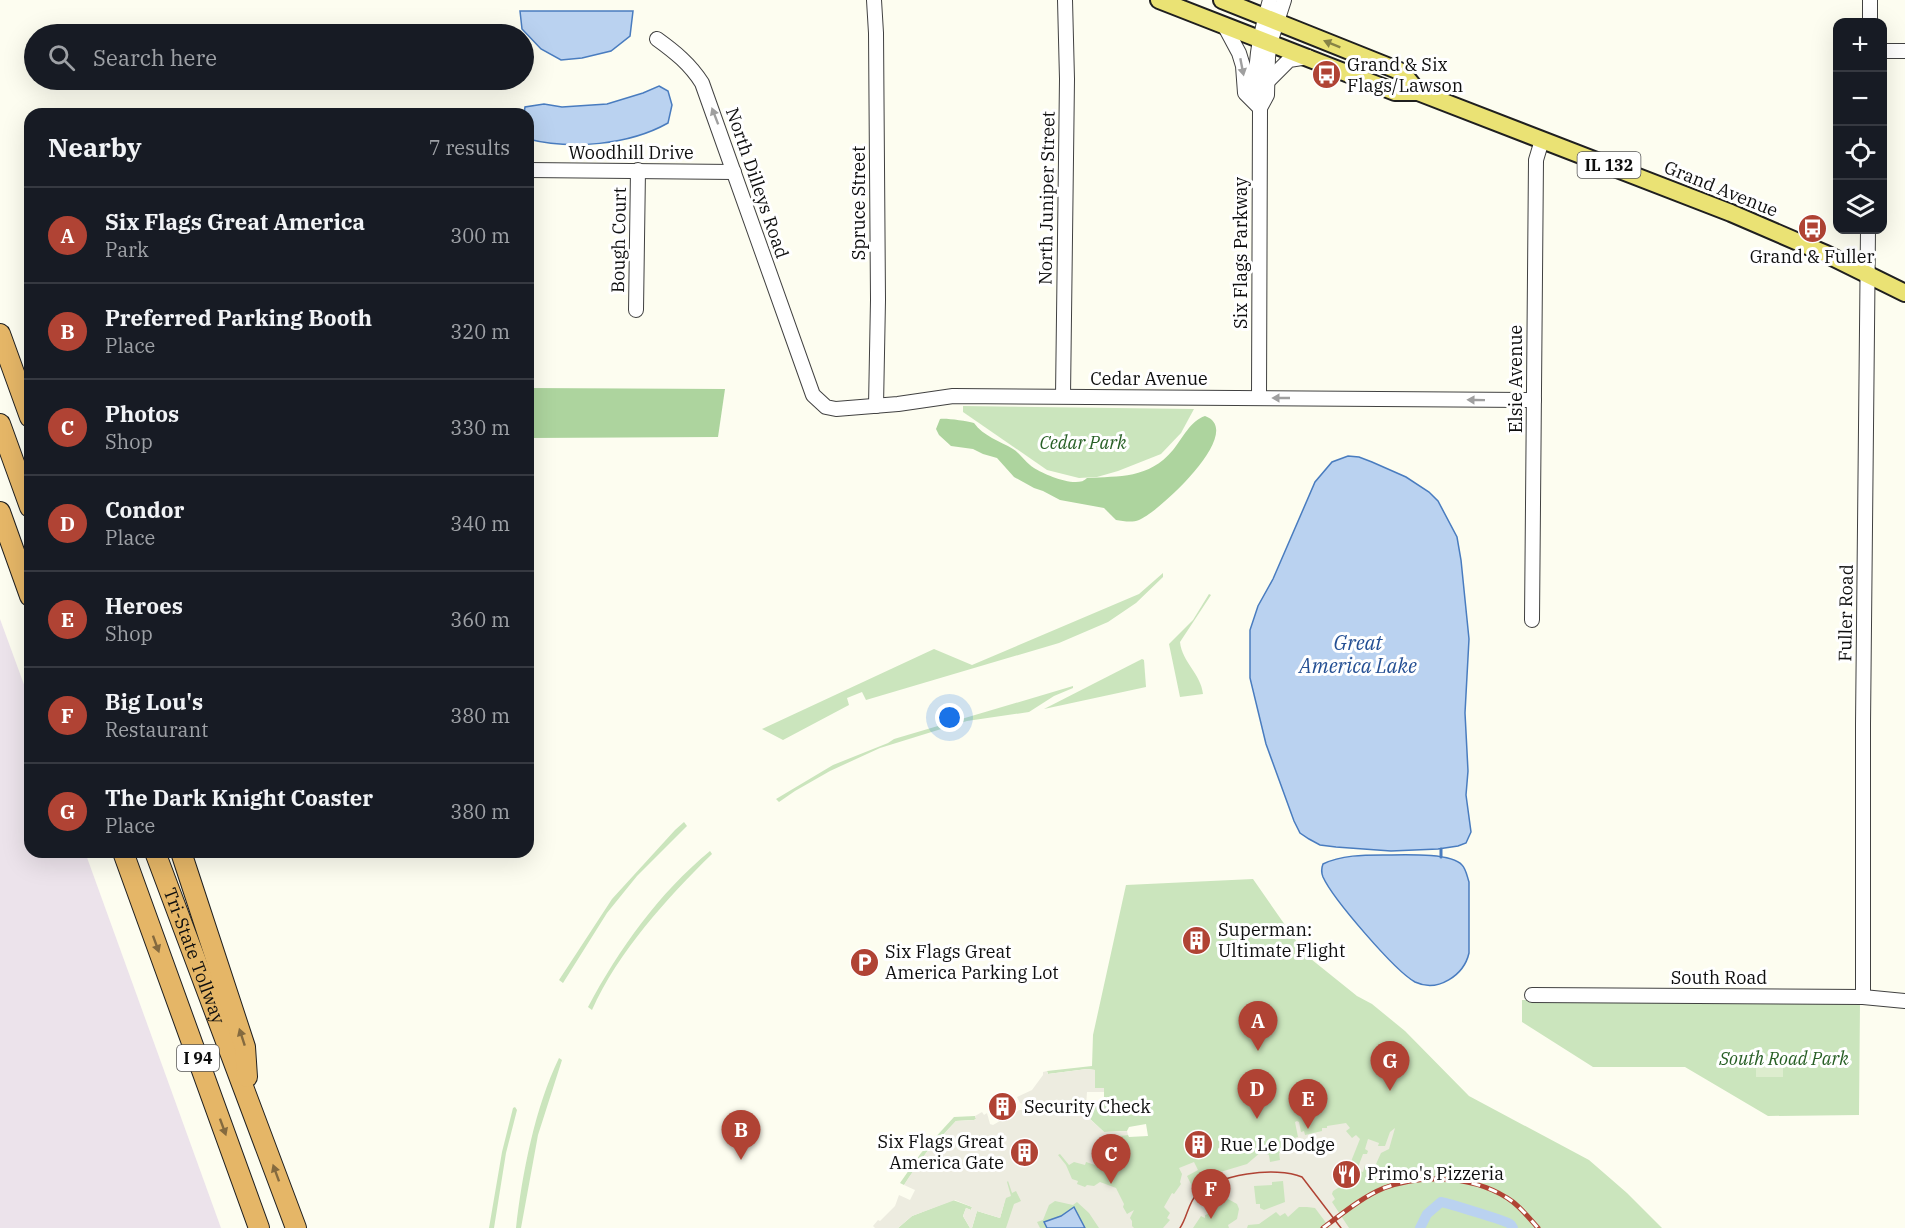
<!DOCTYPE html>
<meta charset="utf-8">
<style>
body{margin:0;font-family:"IBM Plex Serif",serif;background:#242831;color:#f1f3f6}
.controls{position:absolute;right:18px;top:18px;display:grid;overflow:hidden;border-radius:12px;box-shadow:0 6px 24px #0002}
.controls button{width:54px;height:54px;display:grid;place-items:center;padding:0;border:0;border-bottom:2px solid #363941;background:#171b24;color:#f1f3f6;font:30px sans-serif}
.you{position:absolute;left:950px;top:718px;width:21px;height:21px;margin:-15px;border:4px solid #fff;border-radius:50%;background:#1a73e8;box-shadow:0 0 0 9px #1a73e833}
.badge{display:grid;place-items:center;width:39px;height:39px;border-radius:50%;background:#b04334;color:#fff;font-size:20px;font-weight:700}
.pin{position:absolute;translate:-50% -50px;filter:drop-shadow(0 2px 3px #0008)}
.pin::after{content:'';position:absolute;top:32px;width:21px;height:18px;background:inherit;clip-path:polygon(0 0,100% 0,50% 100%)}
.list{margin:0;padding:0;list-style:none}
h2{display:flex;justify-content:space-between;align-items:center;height:78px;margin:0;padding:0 24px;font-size:26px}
h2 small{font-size:20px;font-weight:400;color:#9ea1a6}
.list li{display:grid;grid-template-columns:39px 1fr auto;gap:18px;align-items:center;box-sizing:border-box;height:96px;padding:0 24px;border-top:2px solid #363941}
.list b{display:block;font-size:22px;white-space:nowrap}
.list p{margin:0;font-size:20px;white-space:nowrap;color:#9ea1a6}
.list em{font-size:20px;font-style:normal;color:#9ea1a6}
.icon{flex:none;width:33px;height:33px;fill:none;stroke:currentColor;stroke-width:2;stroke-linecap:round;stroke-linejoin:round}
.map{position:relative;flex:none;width:1905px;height:1228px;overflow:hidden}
.search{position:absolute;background:#171b24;box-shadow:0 6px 24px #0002;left:24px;top:24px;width:510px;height:66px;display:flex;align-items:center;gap:15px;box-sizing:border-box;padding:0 21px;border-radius:33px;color:#9ea1a6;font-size:22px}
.panel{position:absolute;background:#171b24;box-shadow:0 6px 24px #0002;left:24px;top:108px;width:510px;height:750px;border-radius:18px}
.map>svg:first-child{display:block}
.industrial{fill:#ece3eb}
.green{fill:#cbe5bd}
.forest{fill:#add49e}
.pitch{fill:#ddedce}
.plaza{fill:#edece0;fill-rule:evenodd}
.water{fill:#bad2f0;stroke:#497cbf;stroke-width:1.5}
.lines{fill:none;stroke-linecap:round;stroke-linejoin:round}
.stream{stroke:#497cbf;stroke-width:3}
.canal{stroke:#bad2f0;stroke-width:10}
.minor-casing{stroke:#414141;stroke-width:16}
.major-casing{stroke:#1f1f1f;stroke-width:20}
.highway-casing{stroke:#1f1f1f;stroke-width:22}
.minor{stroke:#fff;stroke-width:14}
.major{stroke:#eae274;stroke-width:16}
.highway{stroke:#e5b667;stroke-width:20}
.tram{stroke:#b04334;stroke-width:1.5}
.rail-casing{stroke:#b04334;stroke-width:5}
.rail{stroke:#fff;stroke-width:3;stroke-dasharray:9;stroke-linecap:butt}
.oneway{fill:#878346}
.oneway2{fill:#9f9f9f}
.oneway3{fill:#846a3f}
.labels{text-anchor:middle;stroke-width:6;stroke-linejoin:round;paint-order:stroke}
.shield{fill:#fff;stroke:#565656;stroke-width:1.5}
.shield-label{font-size:16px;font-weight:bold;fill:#0e0e0e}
.poi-label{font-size:18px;fill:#0e0e0e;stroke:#fff;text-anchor:start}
.street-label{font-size:18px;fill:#0e0e0e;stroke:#fff}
.park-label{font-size:18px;font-style:italic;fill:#275f25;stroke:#fff}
.water-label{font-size:20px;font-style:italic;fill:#244f93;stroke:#fff}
</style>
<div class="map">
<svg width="1905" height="1228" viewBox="0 0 1905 1228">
<rect width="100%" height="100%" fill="#fdfdf0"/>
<polygon class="industrial" points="0,619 30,701 30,852 85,852 221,1228 0,1228"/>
<g class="green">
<polygon points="963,406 1194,409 1181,433 1161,454 1118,471 1097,477 1079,478 1047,470 963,412"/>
<polygon points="1163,573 1163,577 1136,603 1108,622 1059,643 866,700 862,692 847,698 849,705 783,740 762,729 934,649 972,665 1139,594"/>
<path d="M 1209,594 L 1211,595 L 1180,642 C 1182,662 1201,674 1203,694 L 1180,697 L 1169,644 L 1193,620 Z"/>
<polygon points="1142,659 1144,660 1146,687 1044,709"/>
<polygon points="1073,686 1073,688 1054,696 1029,712 967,721 880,748 830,771 795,791 779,802 776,799 833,765 888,743 894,739"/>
<polygon points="684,822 687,826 637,876 607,913 563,983 559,980 612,899 675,830"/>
<path d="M 710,851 L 712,854 C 667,898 618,952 592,1010 L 588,1007 C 619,949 659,893 710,851 Z"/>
<path d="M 1253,879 L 1306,955 L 1357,996 L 1372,1004 L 1405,1031 L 1469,1096 L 1589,1160 L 1627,1193 L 1662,1228 L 972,1228 L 977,1211 L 1000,1218 C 1005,1201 1012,1178 1001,1162 L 1004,1159 L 1048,1137 L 1074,1162 L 1085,1161 L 1104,1167 L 1112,1148 L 1108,1139 L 1110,1136 L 1128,1135 L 1129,1137 L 1148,1136 L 1146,1124 L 1129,1127 L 1127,1131 L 1104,1132 L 1089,1118 L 1086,1106 L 1104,1106 L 1104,1088 L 1095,1088 L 1095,1070 L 1087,1069 L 1048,1074 L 1047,1071 L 1092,1066 L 1093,1035 L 1126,885 Z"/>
<polygon points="1522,1000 1850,1000 1860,1003 1859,1115 1768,1116 1685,1067 1593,1067 1522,1022"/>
<path d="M 559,1058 L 562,1060 L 538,1135 L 521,1228 L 516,1228 C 522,1174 535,1107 559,1058 Z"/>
<polygon points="515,1107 517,1110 506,1153 494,1228 489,1228 502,1152 513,1108"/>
<polygon points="975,1116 976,1119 974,1120 956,1121 926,1153 904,1185 900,1183 921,1153 954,1117"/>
<polygon points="953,1200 972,1207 971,1210 966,1208 963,1216 970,1228 898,1228 912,1216"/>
</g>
<g class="forest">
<polygon points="528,388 725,389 718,437 528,438"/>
<path d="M 1205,416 C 1247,431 1159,512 1139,520 C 1132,523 1123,521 1116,520 L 1104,508 L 1060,500 L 1043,491 L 1034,488 L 1014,477 L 997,458 L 983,454 L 973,449 L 951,446 L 939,435 L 936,429 L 940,419 C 946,418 966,421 974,423 C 983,436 1000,441 1013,449 C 1021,454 1026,463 1034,468 C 1045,475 1078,489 1087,478 C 1119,476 1149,479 1173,450 C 1183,438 1190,421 1205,416 Z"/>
</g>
<rect class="pitch" x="1756" y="1056" width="27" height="21"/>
<g class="plaza">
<polygon points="1087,1069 1095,1070 1095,1088 1104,1088 1104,1092 1087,1092 1086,1106 1089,1118 1104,1132 1127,1131 1128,1135 1110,1136 1108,1139 1112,1148 1124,1157 1121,1165 1114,1163 1112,1168 1104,1168 1086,1162 1085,1165 1074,1162 1069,1165 1060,1154 1058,1155 1066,1165 1072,1179 1078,1181 1077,1184 1085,1187 1087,1185 1094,1186 1100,1182 1116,1188 1124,1204 1123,1207 1127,1214 1134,1210 1130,1218 1132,1221 1132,1226 1134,1228 1099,1228 1089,1213 1077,1202 1073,1205 1055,1201 1049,1205 1043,1220 1037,1222 1040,1228 1006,1228 1014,1204 1021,1201 1016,1191 1012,1193 1008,1181 1007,1182 1011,1196 1006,1198 1000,1218 977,1211 972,1228 970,1228 963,1216 966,1208 971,1210 972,1207 955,1200 912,1216 898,1228 875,1228 873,1226 878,1220 880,1221 895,1206 899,1195 910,1200 915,1190 904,1185 909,1177 926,1153 956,1121 974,1120 976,1119 975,1116 982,1112 984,1115 987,1113 990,1124 993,1125 1019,1110 1023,1110 1023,1104 1020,1103 1017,1097 1032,1090 1043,1075 1043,1072 1047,1071 1048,1074"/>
<path d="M 1297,1121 L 1299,1122 L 1301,1132 L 1304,1131 L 1305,1135 L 1322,1131 L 1322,1128 L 1327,1128 L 1327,1126 L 1346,1123 L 1350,1128 L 1346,1131 L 1352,1138 L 1356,1135 L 1360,1139 L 1350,1164 L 1342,1166 L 1338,1176 L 1340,1180 L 1344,1181 L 1343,1185 L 1333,1191 L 1332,1194 L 1335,1199 L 1332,1202 L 1349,1228 L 1330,1228 L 1315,1208 L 1307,1207 L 1299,1207 L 1288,1217 L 1285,1213 L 1280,1216 L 1276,1212 L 1259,1224 L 1248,1225 L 1247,1228 L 1229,1228 L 1228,1225 L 1237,1219 L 1239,1209 L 1237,1204 L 1228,1199 L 1218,1201 L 1213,1209 L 1213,1214 L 1211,1213 L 1205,1215 L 1205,1218 L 1201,1216 L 1193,1228 L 1163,1228 L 1170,1220 L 1167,1218 L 1170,1213 L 1164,1207 L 1172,1193 L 1174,1194 L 1181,1184 L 1180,1182 L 1182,1174 L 1179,1168 L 1194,1162 L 1198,1170 L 1187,1176 L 1192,1186 L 1217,1173 L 1247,1164 L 1261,1152 L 1269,1155 L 1270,1162 L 1280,1160 L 1279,1153 L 1284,1152 L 1284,1147 L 1288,1146 L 1290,1144 L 1289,1139 L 1298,1137 L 1295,1122 ZM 1283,1181 L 1285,1202 L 1264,1210 L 1260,1208 L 1260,1204 L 1256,1204 L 1254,1186 L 1272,1185 L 1272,1182 Z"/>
<polygon points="1395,1128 1389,1149 1381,1153 1376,1164 1371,1167 1365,1165 1363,1172 1357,1170 1363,1154 1367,1154 1368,1151 1365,1149 1368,1139 1379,1143 1378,1146 1385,1146 1390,1132"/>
</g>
<g class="water">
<polygon points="520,11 633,11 630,36 611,51 582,58 561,60 541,49 522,29"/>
<path d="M 659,86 L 668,91 L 672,105 L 668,123 C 629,145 571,150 528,139 L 528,114 L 524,114 L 525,107 L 544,104 L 562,107 L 607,104 L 643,93 Z"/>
<polygon points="1348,456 1359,457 1372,462 1406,477 1429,492 1438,501 1457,537 1461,560 1469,639 1465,713 1468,771 1466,795 1471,832 1466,843 1458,846 1438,849 1391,851 1336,847 1320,845 1309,839 1300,833 1294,821 1266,744 1250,678 1250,630 1258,606 1273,579 1315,482 1332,462"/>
<path d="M 1383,855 C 1400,855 1450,852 1462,865 C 1466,869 1467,876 1469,882 L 1469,953 C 1464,975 1438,993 1415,982 C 1395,971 1333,899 1323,877 C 1321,872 1321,869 1323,864 C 1341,855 1364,855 1383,855 Z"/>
<polygon points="1074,1207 1085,1228 1047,1228 1044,1222 1061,1216"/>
</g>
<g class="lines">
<polyline class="stream" points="1441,857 1441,849"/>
<path class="canal" d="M 1420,1228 L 1427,1214 L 1441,1202 C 1447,1203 1507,1221 1510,1224 C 1512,1225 1512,1227 1513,1228"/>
<defs>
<g id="minor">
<polyline points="874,0 876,33 878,300 876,406"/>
<polyline points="1870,22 1870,0"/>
<polyline points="1224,25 1239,53 1243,66 1245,93 1258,106"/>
<path d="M 657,39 C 675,52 690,64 702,83 L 813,395 L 826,407 L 836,409 L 898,404 L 953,396 L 1534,400"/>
<polyline points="1882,51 1905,51"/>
<polyline points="1268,81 1289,60 1308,57"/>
<polyline points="1260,108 1267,95 1268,57 1270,43 1284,0"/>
<polyline points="528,170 734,172"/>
<polyline points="636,310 638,170"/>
<polyline points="1063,396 1067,79 1065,0"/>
<path d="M 1259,398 L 1260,108 C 1251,71 1260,36 1270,0"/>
<polyline points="1532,620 1536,160 1542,140"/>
<polyline points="1532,995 1863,997 1905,1001"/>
<polyline points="1863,997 1863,724 1868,230"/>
</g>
<g id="major">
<polyline points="1159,0 1395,92 1418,92 1731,213 1826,254 1905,293"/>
<polyline points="1222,0 1402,72 1418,92"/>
</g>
<g id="highway">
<polyline points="0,334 30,417"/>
<polyline points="0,424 30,507"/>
<polyline points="0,512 30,596"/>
<polyline points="123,852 259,1228"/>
<path id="s1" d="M 155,852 L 296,1228"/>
<polyline points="181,852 245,1047 247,1077"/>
</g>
</defs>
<use href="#minor" class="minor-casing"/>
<use href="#major" class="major-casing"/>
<use href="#highway" class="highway-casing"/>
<use href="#minor" class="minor"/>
<use href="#major" class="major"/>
<use href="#highway" class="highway"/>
<path class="tram" d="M 1180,1228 C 1187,1218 1188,1204 1196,1195 C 1217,1174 1276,1166 1302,1177 L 1341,1228"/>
<defs>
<path id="rail" d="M 1323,1228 C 1342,1214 1362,1197 1384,1188 C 1424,1173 1478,1176 1513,1202 C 1522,1209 1530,1219 1538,1228"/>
</defs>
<use href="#rail" class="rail-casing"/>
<use href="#rail" class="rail"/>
</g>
<defs><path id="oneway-solid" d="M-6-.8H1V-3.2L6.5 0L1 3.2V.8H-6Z" transform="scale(1.5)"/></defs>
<use class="oneway" href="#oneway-solid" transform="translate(1332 44) rotate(-158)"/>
<g class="oneway2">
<use href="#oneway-solid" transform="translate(1242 67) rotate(79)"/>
<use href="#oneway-solid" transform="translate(715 116) rotate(-111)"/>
<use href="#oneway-solid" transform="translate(1281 398) rotate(-180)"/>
<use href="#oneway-solid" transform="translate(1476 400) rotate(-179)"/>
</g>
<g class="oneway3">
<use href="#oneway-solid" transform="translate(156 944) rotate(70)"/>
<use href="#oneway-solid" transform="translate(242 1037) rotate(-108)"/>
<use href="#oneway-solid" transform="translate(223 1127) rotate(70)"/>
<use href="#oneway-solid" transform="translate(276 1173) rotate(-110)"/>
</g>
<defs>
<symbol id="bus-disc" viewBox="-11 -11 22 22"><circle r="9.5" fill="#b04334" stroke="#fff"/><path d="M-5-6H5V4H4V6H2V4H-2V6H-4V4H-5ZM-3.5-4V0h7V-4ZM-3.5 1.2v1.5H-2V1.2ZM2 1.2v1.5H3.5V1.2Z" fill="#fff"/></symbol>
<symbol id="building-disc" viewBox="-11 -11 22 22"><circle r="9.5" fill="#b04334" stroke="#fff"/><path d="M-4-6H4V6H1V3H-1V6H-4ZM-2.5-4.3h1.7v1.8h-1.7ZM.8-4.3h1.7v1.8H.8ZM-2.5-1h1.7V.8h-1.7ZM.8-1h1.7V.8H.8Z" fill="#fff"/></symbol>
<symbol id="parking-disc" viewBox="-11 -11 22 22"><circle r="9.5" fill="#b04334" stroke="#fff"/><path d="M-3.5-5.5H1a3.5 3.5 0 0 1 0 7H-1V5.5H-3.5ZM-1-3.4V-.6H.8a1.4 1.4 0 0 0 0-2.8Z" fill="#fff"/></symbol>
<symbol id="restaurant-disc" viewBox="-11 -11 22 22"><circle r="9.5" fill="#b04334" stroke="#fff"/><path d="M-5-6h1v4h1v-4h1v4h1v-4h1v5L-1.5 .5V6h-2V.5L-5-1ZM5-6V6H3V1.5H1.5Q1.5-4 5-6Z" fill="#fff"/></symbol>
</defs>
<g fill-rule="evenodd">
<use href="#bus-disc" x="1310" y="58" width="33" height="33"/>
<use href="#bus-disc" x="1796" y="212" width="33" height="33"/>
<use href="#building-disc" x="1180" y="924" width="33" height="33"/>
<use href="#parking-disc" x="848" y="946" width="33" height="33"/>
<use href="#building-disc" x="986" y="1090" width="33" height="33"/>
<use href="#building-disc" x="1182" y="1128" width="33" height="33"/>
<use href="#building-disc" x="1008" y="1136" width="33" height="33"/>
<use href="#restaurant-disc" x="1330" y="1158" width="33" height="33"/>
</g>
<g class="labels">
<g class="shield">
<rect x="1577.5" y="152" width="63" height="26" rx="4.5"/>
<rect x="177" y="1045" width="42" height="26" rx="4.5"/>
</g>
<g class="shield-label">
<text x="1609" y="171">IL 132</text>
<text x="198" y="1064">I 94</text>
</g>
<g class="poi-label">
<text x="1347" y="71">Grand &amp; Six<tspan x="1347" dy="21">Flags/Lawson</tspan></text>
<text x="1812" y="263" text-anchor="middle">Grand &amp; Fuller</text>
<text x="1218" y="936">Superman:<tspan x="1218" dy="21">Ultimate Flight</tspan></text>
<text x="885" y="958">Six Flags Great<tspan x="885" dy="21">America Parking Lot</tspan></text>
<text x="1024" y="1113">Security Check</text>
<text x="1004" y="1148" text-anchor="end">Six Flags Great<tspan x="1004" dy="21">America Gate</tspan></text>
<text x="1220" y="1151">Rue Le Dodge</text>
<text x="1367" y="1180">Primo's Pizzeria</text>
</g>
<g class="street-label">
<text x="631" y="159">Woodhill Drive</text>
<text transform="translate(757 183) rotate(71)" y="6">North Dilleys Road</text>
<text transform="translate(1721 189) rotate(22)" y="6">Grand Avenue</text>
<text transform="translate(1047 198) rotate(-89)" y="6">North Juniper Street</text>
<text transform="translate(859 203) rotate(-90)" y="6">Spruce Street</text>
<text transform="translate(619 240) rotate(-89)" y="6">Bough Court</text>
<text transform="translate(1241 253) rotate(-90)" y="6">Six Flags Parkway</text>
<text x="1149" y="385">Cedar Avenue</text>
<text transform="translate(1516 379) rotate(-90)" y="6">Elsie Avenue</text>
<text transform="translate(1846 613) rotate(-89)" y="6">Fuller Road</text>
<text dy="6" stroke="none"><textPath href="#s1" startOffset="111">Tri-State Tollway</textPath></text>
<text x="1719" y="984">South Road</text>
</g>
<g class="park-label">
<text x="1083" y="449">Cedar Park</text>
<text x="1784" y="1065">South Road Park</text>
</g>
<g class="water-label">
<text x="1358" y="650">Great<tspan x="1358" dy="23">America Lake</tspan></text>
</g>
</g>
</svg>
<div class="controls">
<button>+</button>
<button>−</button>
<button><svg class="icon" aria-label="locate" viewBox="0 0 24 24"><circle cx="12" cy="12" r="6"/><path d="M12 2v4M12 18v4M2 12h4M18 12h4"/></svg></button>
<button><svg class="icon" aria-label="layers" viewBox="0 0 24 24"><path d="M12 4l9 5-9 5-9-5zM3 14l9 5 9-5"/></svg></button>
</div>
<div class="you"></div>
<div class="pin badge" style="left:1258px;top:1051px">A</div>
<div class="pin badge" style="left:741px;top:1160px">B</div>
<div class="pin badge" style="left:1111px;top:1184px">C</div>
<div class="pin badge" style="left:1257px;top:1119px">D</div>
<div class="pin badge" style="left:1308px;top:1129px">E</div>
<div class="pin badge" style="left:1211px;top:1219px">F</div>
<div class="pin badge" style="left:1390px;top:1091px">G</div>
<div class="search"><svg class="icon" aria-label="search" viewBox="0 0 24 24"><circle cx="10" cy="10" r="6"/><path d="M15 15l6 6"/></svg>Search here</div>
<section class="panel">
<h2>Nearby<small>7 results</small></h2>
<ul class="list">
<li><span class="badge">A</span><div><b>Six Flags Great America</b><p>Park</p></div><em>300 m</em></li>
<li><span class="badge">B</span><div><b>Preferred Parking Booth</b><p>Place</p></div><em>320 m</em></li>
<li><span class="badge">C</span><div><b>Photos</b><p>Shop</p></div><em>330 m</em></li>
<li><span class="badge">D</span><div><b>Condor</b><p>Place</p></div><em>340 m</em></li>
<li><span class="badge">E</span><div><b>Heroes</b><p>Shop</p></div><em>360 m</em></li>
<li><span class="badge">F</span><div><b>Big Lou's</b><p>Restaurant</p></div><em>380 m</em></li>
<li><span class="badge">G</span><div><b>The Dark Knight Coaster</b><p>Place</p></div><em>380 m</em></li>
</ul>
</section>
</div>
